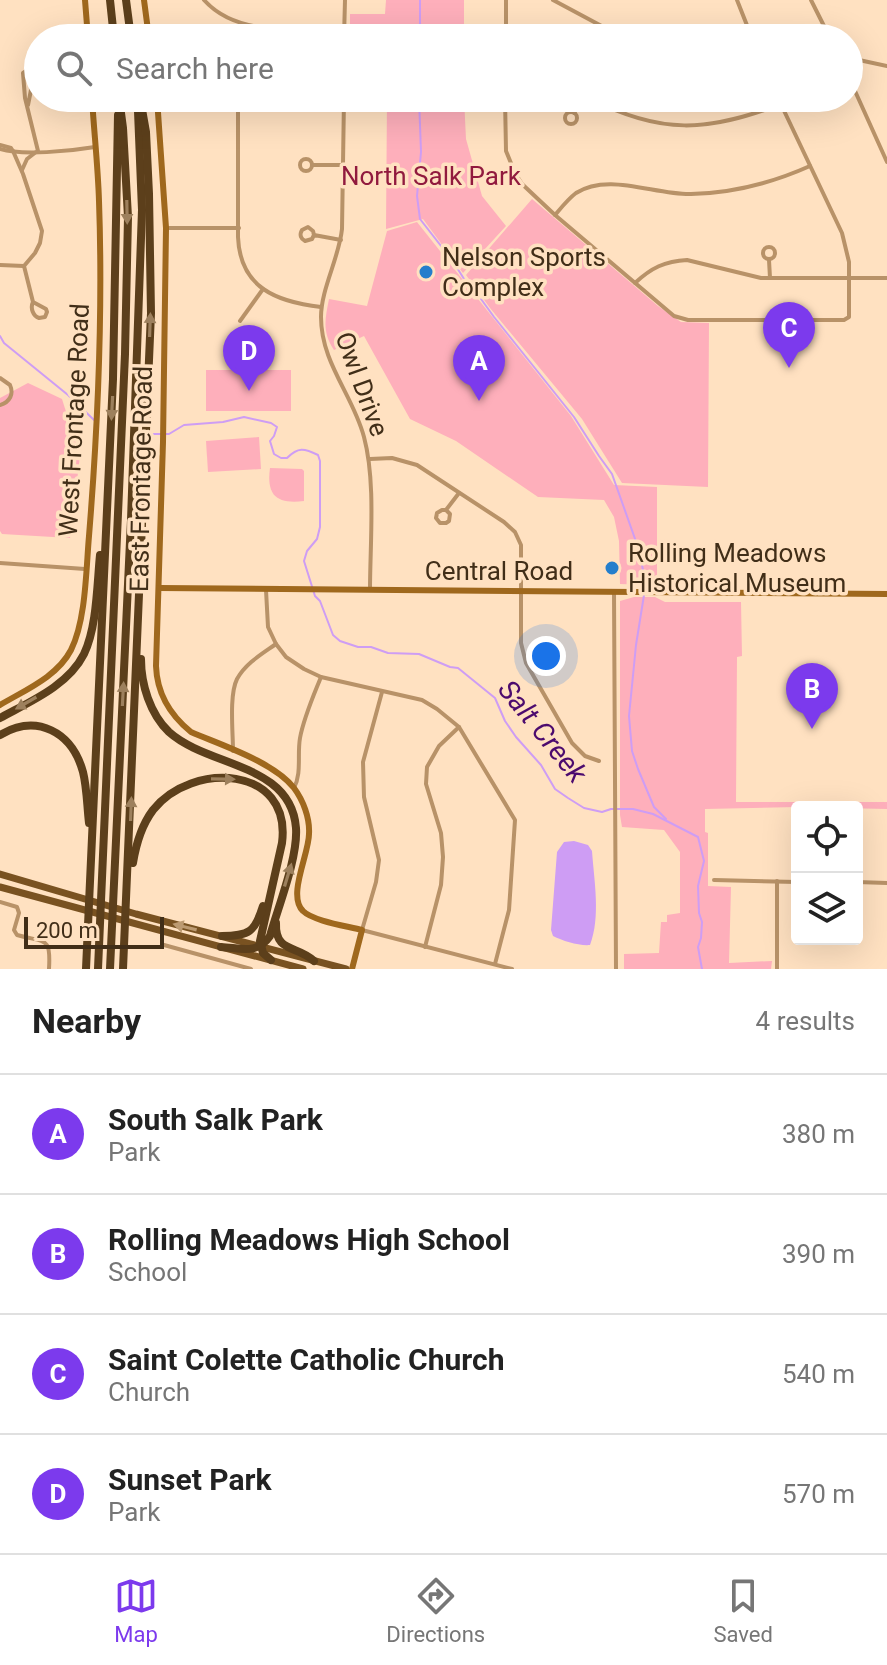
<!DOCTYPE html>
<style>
body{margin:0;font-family:Roboto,sans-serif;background:#f2f2f2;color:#222}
.controls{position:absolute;right:24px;bottom:24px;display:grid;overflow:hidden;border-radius:8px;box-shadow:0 8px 32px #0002}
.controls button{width:72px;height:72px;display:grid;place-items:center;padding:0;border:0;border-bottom:2px solid #e0e0e0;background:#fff;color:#222;font:40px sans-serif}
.scale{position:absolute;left:24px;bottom:20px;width:140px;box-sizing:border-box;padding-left:8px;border:4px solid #412e18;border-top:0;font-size:22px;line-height:28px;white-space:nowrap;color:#412e18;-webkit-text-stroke:6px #ffe1c1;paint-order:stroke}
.you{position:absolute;left:546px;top:656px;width:28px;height:28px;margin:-20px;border:6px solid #fff;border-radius:50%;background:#1a73e8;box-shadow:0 0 0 12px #1a73e833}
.badge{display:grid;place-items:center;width:52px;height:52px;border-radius:50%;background:#7c3aed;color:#fff;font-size:26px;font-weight:700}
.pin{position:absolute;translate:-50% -66px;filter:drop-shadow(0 2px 4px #0008)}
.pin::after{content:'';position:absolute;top:42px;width:28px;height:24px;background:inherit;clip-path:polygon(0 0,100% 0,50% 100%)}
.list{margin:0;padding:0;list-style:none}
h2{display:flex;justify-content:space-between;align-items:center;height:104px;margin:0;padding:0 32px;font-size:34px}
h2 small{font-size:26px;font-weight:400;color:#767676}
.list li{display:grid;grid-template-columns:52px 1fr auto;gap:24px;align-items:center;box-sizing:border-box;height:120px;padding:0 32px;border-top:2px solid #e0e0e0}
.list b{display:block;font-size:30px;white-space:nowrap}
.list p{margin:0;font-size:26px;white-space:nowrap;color:#767676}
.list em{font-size:26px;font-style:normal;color:#767676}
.icon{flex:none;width:44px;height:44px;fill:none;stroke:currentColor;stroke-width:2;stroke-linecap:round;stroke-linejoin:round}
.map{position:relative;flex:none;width:887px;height:969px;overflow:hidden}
.search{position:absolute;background:#fff;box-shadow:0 8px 32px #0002;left:24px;right:24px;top:24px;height:88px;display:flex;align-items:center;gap:20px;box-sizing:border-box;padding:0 28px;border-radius:44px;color:#767676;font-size:30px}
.sheet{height:584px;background:#fff}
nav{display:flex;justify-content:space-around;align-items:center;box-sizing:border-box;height:112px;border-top:2px solid #e0e0e0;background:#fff;font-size:22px;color:#767676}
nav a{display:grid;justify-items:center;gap:4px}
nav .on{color:#7c3aed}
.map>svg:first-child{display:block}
.green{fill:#feafbb}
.water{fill:#ce9df4}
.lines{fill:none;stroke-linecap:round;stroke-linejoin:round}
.stream{stroke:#ce9df4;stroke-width:2}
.street{stroke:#b89268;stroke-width:4}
.secondary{stroke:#9f681d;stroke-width:6}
.primary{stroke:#795221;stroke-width:7}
.highway{stroke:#5c3f1b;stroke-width:8}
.oneway{fill:#9d805d}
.oneway2{fill:#bc9a71}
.poi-dot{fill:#247ecc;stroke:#ffe1c1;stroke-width:3}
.labels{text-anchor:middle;stroke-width:7;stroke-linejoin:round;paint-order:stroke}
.park-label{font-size:26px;fill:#911a3e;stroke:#ffe1c1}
.poi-label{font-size:26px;fill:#412e18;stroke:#ffe1c1;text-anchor:start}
.street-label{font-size:26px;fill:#412e18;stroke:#ffe1c1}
.water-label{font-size:28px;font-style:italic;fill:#4c0b6e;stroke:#ffe1c1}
</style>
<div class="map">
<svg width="887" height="969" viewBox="0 0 887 969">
<rect width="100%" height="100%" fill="#ffe1c1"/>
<g class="green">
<polygon points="386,0 464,0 464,38 387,38 387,33 350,32 350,14 385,14"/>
<polygon points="387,98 464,98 466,139 482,196 506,226 463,273 423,219 386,229"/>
<polygon points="532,199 658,306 681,322 709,323 708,487 622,483 582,419 490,308 466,275"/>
<path d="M 417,222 L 571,416 L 614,485 L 657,487 L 657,581 L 647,585 L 620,584 L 619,541 L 614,517 L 604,500 L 538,497 L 456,441 L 410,419 L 364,336 L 334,350 C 322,332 325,319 329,299 L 367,306 L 387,231 Z"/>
<rect x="206" y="370" width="85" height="41"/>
<polygon points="28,383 62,399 80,456 70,538 2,534 0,531 0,398"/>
<polygon points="259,437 261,469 208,472 206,441"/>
<path d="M 270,468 L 302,469 L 304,471 L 304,501 C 278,504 266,497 270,468 Z"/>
<polygon points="634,597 655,597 665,602 741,602 742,656 737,657 736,802 887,802 887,809 797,807 705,809 705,832 708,833 708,886 731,887 729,963 772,961 771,969 624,969 624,954 659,953 661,922 667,922 667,915 680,913 680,852 664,830 622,827 620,815 620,601"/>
</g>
<path class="water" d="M 574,841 L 588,845 L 592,851 C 594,880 601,917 590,945 C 579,946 563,941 553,936 L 551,930 L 557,852 L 564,842 Z"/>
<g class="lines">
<g class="stream">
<polyline points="420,38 420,0"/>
<polyline points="419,98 421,152 417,196 420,219 452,260 466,282 476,292 494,317 574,417 599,456 612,474 639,550 643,570 644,589"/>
<polyline points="0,336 4,343 68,395 94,420"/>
<path d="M 152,434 L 169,434 L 184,425 L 223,422 L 244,417 L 271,423 L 277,427 L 274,436 L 270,441 L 274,454 L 281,458 L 287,458 C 298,447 304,448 318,455 L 320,461 L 320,527 L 317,539 L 307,551 L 304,561 L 315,596 L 320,601 L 333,635 L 340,641 L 358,647 L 371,647 L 388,653 L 419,654 L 450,667 L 458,668 L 495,698 L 505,721 L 516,737 L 541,765 L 555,789 L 568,798 L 584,808 L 602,812 L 611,809 L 633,809 L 653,814 L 698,837 L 704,861 L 698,886 L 699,913 L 702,922 L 701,938 L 698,947 L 702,969"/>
<polyline points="644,595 636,645 629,716 632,751 638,769 654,807 666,819"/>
</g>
<g class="street">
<path d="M 204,0 C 238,38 298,28 344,28"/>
<polyline points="553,0 624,38"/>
<polyline points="737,0 752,38"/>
<polyline points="811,0 830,38"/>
<polyline points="344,38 345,0"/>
<polyline points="506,38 506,0"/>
<polyline points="849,54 859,60 887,66"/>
<polyline points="859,60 853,79 855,91 887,162"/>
<path d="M 243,98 L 238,106 L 238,237 C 240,288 277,302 321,307"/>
<path d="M 344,98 L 342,229 C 339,258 321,289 321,317 C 321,363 353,395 364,437 C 376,482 370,543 370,590"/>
<polyline points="505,98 506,151 515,173 522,184 555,215 674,316 688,320 844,320 849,317 849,262 842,233 778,98"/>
<path d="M 589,98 C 661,135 707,132 781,104"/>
<polyline points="28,105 34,75 33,71 29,69 23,73 25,98 38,151"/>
<circle cx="571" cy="118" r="6"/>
<polyline points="574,113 582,98"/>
<polyline points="0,145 11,148 13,151"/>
<path d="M 0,149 C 22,156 71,151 95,147"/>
<path d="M 13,151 L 23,174 L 42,231 L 40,243 L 35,253 L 24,266 L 33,302 C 30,308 33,316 39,318 L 45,317 L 47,312 L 46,309 L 33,302"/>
<circle cx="306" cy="165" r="6"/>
<polyline points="313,165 344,165"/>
<polyline points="22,170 27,159 36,152"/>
<path d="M 555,215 C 561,208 568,199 576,193 C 608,172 655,195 691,194 C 733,193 772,183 810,166"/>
<polyline points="166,228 239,228"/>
<path d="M 314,235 L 312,239 L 305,241 C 301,239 299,235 302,230 L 308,227 L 313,231 L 314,235 L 341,240"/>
<circle cx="769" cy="253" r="6"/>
<polyline points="769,260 770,278"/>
<polyline points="0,265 24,266"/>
<path d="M 635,283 C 651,268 665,261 687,260 L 761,278 L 887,278"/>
<polyline points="240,321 263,289"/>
<path d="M 0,378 L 10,385 C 14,394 10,402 0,405"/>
<polyline points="370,459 392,458 417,465 504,522 515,532 521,545 521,643 526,663 572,743 585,756 599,761"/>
<polyline points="446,510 450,514 449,521 446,523 440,523 436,518 437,513 442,510 446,510 459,493"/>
<polyline points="0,563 85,569"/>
<polyline points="266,590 268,627 276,644 286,657 304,669 321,677 422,700 437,709 459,727 515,820 509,910 495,964"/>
<polyline points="614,591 616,969"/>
<polyline points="382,692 363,762 364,797 379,860 376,882 362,930 512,969"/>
<path d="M 233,751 C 233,732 229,695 237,679 C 246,663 262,654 276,644"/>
<path d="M 294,788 C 302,773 297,755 300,738 C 304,717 313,697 321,677"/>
<polyline points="714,880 797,882"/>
<polyline points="857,882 887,883"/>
<path d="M 0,902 L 17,907 L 19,913 L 14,930 L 17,935 C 46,943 51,936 49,969"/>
<polyline points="164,945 251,969"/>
<polyline points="425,947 441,885 443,857 441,833 426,784 427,767 439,746 459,727"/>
<polyline points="777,969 777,881"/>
</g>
<g class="secondary">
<polyline points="85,0 88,38"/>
<polyline points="144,0 149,38"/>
<path d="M 157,98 L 166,228 L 163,442 L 156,666 C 157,694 170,715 191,732 C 221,745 274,762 294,788 C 303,800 310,818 309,834 C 309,854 287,896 303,911 C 313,921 347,926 362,930 L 352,969"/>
<polyline points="159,588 887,594"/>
<path d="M 0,705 C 25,690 57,677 71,650 C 86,620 86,570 89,536 C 98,425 103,313 99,201 C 98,167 94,132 92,98"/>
</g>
<g class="primary">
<polyline points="0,874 136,914 346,969"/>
<polyline points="0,887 303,969"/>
</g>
<g class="highway">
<polyline points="110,0 114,38"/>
<polyline points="126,0 131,38"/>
<path d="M 141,659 C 141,684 150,714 169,732 C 208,767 291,763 296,828 C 298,858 278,907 270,936 C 257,955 241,948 221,947"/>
<path d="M 0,718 C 29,702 68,686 84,654 C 97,627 97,585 100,555"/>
<path d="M 0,735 C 37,713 72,732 83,772 C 87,788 87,806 89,823"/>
<path d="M 133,863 C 136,844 141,826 153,810 C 192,761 292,765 282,843 L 260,941 L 263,953 L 271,960"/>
<path d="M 276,923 C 275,953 297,945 314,961"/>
<path d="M 222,936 C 249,936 255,932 263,906"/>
<polyline points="86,969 113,379 118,115"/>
<polyline points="98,969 125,354 128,217 123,128 119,98"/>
<polyline points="110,969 131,520 142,210 138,111"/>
<polyline points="123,969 151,313 149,194 146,132 140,98"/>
</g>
</g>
<defs><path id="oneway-solid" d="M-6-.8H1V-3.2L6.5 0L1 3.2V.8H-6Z" transform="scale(2)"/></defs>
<g class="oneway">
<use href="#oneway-solid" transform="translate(127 212) rotate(89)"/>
<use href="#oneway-solid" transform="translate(150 325) rotate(-88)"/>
<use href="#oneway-solid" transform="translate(112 408) rotate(93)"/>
<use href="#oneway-solid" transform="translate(123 694) rotate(-87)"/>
<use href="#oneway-solid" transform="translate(26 703) rotate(150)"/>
<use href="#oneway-solid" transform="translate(223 779) rotate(1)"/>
<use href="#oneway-solid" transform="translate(131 809) rotate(-88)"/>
<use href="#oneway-solid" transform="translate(288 875) rotate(-73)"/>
</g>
<use class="oneway2" href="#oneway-solid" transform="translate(185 927) rotate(-166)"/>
<g class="poi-dot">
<circle cx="426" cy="272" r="8"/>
<circle cx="612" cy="568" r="8"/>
</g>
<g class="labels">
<g class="park-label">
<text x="431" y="185">North Salk Park</text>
</g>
<g class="poi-label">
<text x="442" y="266">Nelson Sports<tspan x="442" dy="30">Complex</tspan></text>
<text x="628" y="562">Rolling Meadows<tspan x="628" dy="30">Historical Museum</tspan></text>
</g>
<g class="street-label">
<text transform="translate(362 384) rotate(70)" y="9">Owl Drive</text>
<text transform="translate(74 420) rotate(-87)" y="9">West Frontage Road</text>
<text transform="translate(141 479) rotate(-89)" y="9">East Frontage Road</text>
<text x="499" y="580">Central Road</text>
</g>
<g class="water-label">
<text transform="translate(543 731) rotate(51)" y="10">Salt Creek</text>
</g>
</g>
</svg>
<div class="controls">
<button><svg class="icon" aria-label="locate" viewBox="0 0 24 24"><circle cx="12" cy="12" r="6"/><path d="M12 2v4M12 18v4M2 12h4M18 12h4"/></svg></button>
<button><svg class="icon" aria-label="layers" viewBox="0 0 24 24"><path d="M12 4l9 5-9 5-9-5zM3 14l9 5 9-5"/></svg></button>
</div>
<div class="scale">200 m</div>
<div class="you"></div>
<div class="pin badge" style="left:479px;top:401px">A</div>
<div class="pin badge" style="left:812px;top:729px">B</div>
<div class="pin badge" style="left:789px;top:368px">C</div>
<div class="pin badge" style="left:249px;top:391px">D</div>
<div class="search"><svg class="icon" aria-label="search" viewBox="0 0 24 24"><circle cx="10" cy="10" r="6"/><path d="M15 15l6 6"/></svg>Search here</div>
</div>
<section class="sheet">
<h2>Nearby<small>4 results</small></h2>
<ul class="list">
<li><span class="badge">A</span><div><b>South Salk Park</b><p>Park</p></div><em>380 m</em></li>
<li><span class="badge">B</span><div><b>Rolling Meadows High School</b><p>School</p></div><em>390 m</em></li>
<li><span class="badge">C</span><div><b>Saint Colette Catholic Church</b><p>Church</p></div><em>540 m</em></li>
<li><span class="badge">D</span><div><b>Sunset Park</b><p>Park</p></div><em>570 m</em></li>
</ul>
</section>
<nav>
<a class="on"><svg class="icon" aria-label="map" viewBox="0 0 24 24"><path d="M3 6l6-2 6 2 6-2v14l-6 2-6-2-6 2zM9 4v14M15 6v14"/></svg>Map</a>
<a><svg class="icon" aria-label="directions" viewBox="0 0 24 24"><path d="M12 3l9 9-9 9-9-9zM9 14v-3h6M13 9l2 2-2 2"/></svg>Directions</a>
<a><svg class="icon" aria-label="saved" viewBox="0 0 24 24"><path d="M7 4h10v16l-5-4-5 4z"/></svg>Saved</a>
</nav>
